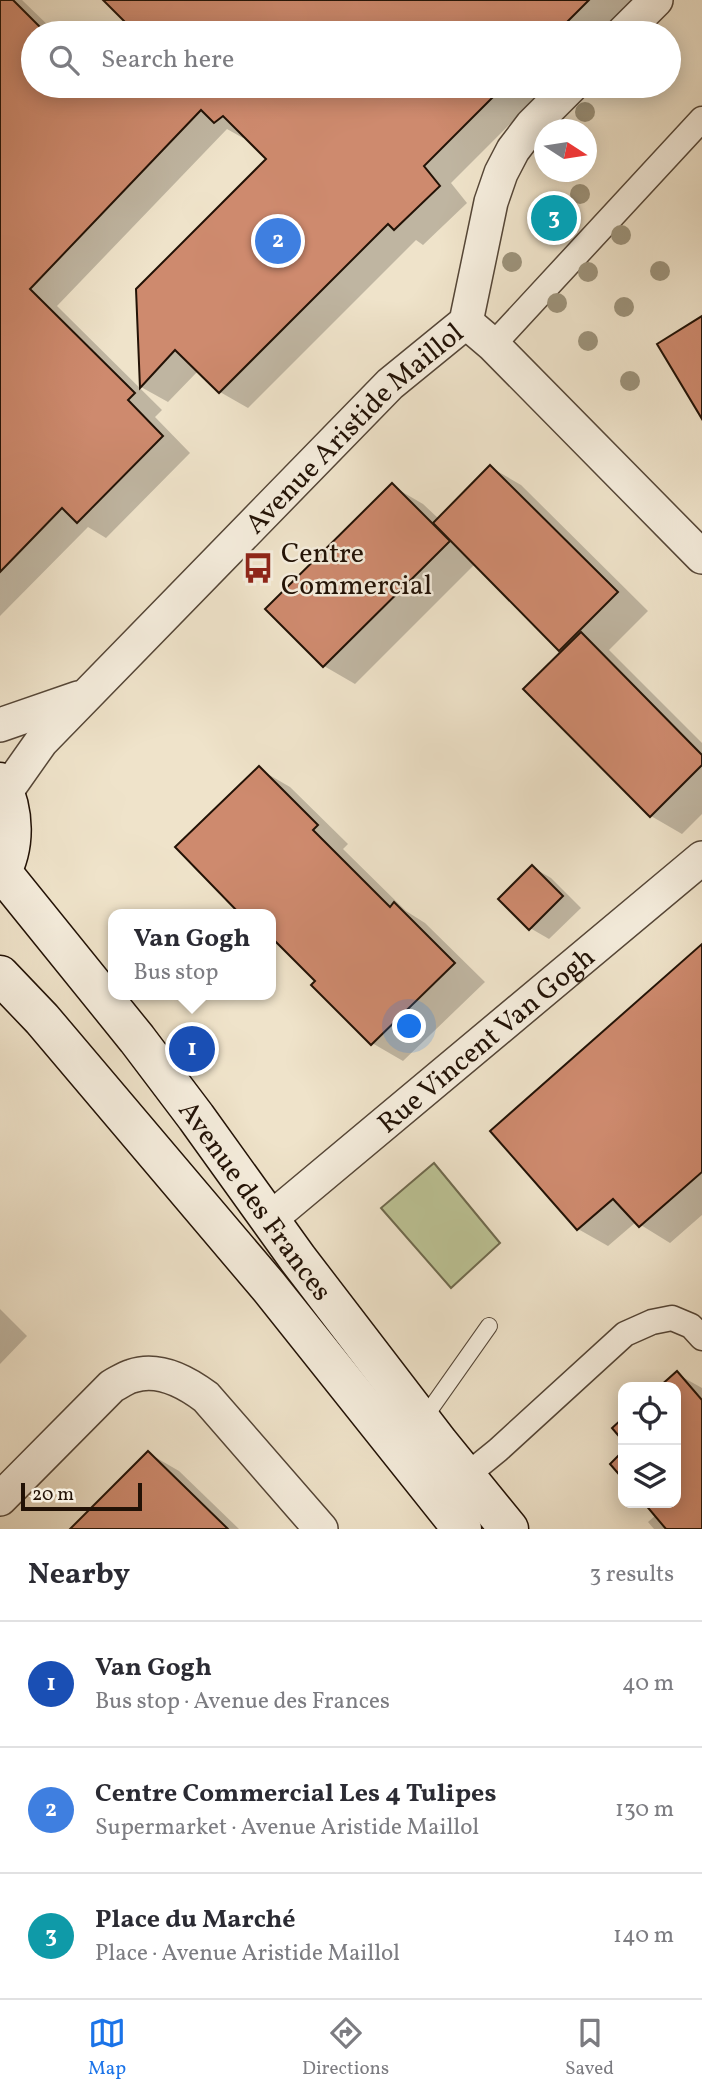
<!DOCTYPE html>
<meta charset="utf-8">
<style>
body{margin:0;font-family:Vollkorn,serif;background:#f2f2f3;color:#2b2b33}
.controls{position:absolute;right:21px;bottom:21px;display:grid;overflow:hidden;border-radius:14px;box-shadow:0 4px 18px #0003}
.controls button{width:63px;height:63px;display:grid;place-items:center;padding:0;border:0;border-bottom:2px solid #e1e1e2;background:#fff;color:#2b2b33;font:35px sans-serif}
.compass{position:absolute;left:534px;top:119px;width:63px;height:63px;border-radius:50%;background:#fff;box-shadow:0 4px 18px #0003;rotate:102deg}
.scale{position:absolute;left:21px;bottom:18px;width:121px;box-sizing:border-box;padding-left:7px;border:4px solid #221206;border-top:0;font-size:19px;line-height:24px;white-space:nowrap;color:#221206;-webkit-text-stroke:5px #f5eddd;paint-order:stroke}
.you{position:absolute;left:410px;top:1027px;width:24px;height:24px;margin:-18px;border:5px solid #fff;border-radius:50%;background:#1a73e8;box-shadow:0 0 0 10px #1a73e833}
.badge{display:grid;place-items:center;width:46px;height:46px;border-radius:50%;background:#1a73e8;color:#fff;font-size:23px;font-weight:700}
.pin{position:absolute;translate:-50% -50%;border:4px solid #fff;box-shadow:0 2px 7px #0006}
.popup{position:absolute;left:108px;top:909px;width:168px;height:91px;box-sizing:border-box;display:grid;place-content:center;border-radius:14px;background:#fff;filter:drop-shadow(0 2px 5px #0005);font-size:23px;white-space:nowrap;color:#7c7c81}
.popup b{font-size:26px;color:#2b2b33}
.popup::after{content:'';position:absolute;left:50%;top:100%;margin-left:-14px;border:14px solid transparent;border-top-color:#fff}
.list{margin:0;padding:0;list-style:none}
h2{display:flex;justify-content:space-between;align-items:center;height:91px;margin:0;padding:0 28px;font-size:30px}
h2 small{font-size:23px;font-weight:400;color:#7c7c81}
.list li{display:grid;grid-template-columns:46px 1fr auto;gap:21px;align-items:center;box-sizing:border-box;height:126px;padding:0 28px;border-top:2px solid #e1e1e2}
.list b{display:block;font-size:26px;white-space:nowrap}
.list p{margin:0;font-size:23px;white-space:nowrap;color:#7c7c81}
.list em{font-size:23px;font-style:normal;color:#7c7c81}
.icon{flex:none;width:38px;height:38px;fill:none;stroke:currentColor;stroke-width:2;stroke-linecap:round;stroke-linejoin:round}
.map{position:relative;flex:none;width:702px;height:1529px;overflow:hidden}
.search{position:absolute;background:#fff;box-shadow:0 4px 18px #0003;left:21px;right:21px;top:21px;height:77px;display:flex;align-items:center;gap:18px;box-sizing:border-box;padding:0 24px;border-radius:38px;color:#7c7c81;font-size:26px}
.sheet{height:469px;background:#fff}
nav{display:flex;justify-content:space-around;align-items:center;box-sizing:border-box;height:98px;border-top:2px solid #e1e1e2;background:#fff;font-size:19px;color:#7c7c81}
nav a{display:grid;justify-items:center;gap:4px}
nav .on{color:#1a73e8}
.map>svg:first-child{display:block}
.green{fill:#bcc395;stroke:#6f6a4e;stroke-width:2}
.shadow{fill:#0003}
.building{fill:#ce8a6e;stroke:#221206;stroke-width:2}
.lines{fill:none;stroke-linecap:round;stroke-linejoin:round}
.service-casing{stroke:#554637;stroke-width:18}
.pedestrian-casing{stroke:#554637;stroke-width:27}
.minor-casing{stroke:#554637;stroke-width:36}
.secondary-casing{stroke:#221206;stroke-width:41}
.service{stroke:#f5eddd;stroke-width:16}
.pedestrian{stroke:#f5eddd;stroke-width:24}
.minor{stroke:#f5eddd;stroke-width:33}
.secondary{stroke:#f5eddd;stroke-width:38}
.tree{fill:#9c927a}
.labels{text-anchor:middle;stroke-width:5;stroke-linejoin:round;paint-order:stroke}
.street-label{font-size:28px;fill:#221206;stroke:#f5eddd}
.poi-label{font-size:28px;fill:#221206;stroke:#f5eddd;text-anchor:start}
</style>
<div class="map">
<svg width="702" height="1529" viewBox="0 0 702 1529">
<rect width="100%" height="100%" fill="#efe3ca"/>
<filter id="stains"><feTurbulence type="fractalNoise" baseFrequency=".00286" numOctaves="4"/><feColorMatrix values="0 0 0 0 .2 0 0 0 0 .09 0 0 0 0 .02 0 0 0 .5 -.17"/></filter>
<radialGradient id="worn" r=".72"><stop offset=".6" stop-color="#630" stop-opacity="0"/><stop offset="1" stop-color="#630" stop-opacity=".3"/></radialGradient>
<polygon class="green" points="434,1163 500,1243 451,1288 381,1208"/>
<g class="shadow">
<polygon points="0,0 22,0 56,33 33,33 33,86 109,86 148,124 150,86 548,86 451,183 467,203 423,245 416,240 248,408 220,392 198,371 168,402 141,387 268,159 245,136 243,138 227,129 57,306 162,410 155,417 190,453 106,538 88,527 0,616"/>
<polygon points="105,0 633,0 600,33 139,33"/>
<polygon points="490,467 521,485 648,611 609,650 702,743 702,814 682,834 651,816 564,651 475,564 355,684 324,666 392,486 423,504 439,519"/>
<polygon points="259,769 290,787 348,844 343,849 406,911 425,923 485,982 403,1061 372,1043 317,981 271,934 271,914 249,914 234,906"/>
<polygon points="532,867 551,878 581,908 549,939 530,928"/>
<polygon points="702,946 702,1215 670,1243 636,1222 608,1246 578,1229 492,1131"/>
<polygon points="0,1309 27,1336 0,1364"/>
<polygon points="677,1374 702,1388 702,1529 654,1529 648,1522 656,1515 646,1503 676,1503 676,1387 661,1387"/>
<polygon points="148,1453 179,1471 239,1529 72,1529"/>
</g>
<g class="building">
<polygon points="0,0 13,0 46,33 33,33 33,86 504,86 424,166 440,186 394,230 388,224 219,393 175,350 140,388 136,289 266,159 223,116 214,123 201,110 30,289 135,393 128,400 163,436 77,523 62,508 0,572"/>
<polygon points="103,0 589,0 556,33 136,33"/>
<polygon points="702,316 702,419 657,344"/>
<polygon points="490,465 618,592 559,651 433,523"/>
<polygon points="392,483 450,541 323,667 265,609"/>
<polygon points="581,632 702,755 702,765 650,817 523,689"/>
<polygon points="259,766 318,825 313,830 390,907 394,902 455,963 371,1045 311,985 315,981 271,937 271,914 240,914 175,847"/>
<polygon points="532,865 563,896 529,930 498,899"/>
<polygon points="702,944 702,1172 639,1227 613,1199 577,1230 490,1131"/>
<polygon points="677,1371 702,1400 702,1529 666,1529 644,1503 676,1503 676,1387 659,1387"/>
<polygon points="623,1418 623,1441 612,1428"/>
<polygon points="148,1451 228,1529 70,1529"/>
<polygon points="623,1451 623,1479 610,1464"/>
</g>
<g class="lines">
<defs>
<polyline id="service" points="422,1421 489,1326"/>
<g id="pedestrian">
<polyline points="493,345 702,119"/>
<polyline points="466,1476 498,1450 625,1334 652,1322 672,1318 691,1326 702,1338"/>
</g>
<g id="minor">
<polyline points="623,33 656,0"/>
<polyline points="466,322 493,345 702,557"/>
<polyline points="0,725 78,698"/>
<path id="s1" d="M 5,793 L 41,742 L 390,384 L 466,322 L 491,202 L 501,173 L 513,150 L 532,125 L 571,86"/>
<path id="s2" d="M 269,1220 L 702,858"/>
<path d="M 0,1499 L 112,1386 C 118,1383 125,1378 132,1376 C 158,1367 186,1382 206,1397 L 321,1529"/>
</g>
<g id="secondary">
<path d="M 0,782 C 15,811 16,847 0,875"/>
<path id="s3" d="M 2,872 L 137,1039 L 196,1117 L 298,1259 L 439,1443 L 509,1529"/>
<polyline points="0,975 42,1019 269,1287 462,1529"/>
</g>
</defs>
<use href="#service" class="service-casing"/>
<use href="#pedestrian" class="pedestrian-casing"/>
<use href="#minor" class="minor-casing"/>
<use href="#secondary" class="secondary-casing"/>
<use href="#service" class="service"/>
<use href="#pedestrian" class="pedestrian"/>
<use href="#minor" class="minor"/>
<use href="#secondary" class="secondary"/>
</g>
<g class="tree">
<circle cx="585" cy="112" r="10"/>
<circle cx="580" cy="194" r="10"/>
<circle cx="547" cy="229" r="10"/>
<circle cx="621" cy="235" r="10"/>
<circle cx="512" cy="262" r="10"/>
<circle cx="660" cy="271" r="10"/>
<circle cx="588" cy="272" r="10"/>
<circle cx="557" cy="303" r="10"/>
<circle cx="624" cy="307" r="10"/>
<circle cx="588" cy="341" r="10"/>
<circle cx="630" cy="381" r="10"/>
</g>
<defs>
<symbol id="bus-bare" viewBox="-9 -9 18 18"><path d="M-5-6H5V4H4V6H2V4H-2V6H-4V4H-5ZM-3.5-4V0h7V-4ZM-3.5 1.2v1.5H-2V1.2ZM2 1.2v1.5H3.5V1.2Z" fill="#8f2418" stroke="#f5eddd" stroke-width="2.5" paint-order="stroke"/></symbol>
</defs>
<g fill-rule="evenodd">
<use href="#bus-bare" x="236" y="546" width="44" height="44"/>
</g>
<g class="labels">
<g class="street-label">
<text dy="10" stroke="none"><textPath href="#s1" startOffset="506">Avenue Aristide Maillol</textPath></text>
<text dy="10" stroke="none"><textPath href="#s2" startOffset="282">Rue Vincent Van Gogh</textPath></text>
<text dy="10" stroke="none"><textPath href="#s3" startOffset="415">Avenue des Frances</textPath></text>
</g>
<g class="poi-label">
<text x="281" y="562">Centre<tspan x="281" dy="32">Commercial</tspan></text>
</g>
</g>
<rect width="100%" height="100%" filter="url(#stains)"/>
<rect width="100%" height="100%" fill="url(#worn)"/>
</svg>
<div class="controls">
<button><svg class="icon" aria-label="locate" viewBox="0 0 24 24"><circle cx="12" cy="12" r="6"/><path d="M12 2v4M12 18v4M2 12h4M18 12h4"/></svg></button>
<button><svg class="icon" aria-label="layers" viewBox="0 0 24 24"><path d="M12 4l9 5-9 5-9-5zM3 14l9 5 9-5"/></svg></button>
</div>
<svg class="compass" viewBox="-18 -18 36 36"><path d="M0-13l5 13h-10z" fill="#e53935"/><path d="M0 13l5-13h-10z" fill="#7c7c81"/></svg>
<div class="scale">20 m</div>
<div class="you"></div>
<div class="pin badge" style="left:192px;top:1049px;background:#1a4fb4">1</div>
<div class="popup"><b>Van Gogh</b>Bus stop</div>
<div class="pin badge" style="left:278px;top:241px;background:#3f7fe0">2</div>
<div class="pin badge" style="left:554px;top:218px;background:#0f9aa8">3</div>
<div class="search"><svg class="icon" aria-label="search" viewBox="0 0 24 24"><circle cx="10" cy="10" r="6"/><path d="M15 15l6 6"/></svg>Search here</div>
</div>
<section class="sheet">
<h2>Nearby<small>3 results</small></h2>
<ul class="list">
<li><span class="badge" style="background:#1a4fb4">1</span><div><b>Van Gogh</b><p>Bus stop · Avenue des Frances</p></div><em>40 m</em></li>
<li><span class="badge" style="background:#3f7fe0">2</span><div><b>Centre Commercial Les 4 Tulipes</b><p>Supermarket · Avenue Aristide Maillol</p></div><em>130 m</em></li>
<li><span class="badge" style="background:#0f9aa8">3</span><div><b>Place du Marché</b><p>Place · Avenue Aristide Maillol</p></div><em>140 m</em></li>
</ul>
</section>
<nav>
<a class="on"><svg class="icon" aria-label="map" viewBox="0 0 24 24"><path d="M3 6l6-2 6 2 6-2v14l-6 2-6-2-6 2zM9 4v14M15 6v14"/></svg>Map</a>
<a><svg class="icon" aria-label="directions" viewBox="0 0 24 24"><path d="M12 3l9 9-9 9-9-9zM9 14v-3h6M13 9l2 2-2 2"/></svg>Directions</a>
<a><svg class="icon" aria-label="saved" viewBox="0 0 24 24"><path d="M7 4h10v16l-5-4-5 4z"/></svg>Saved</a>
</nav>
